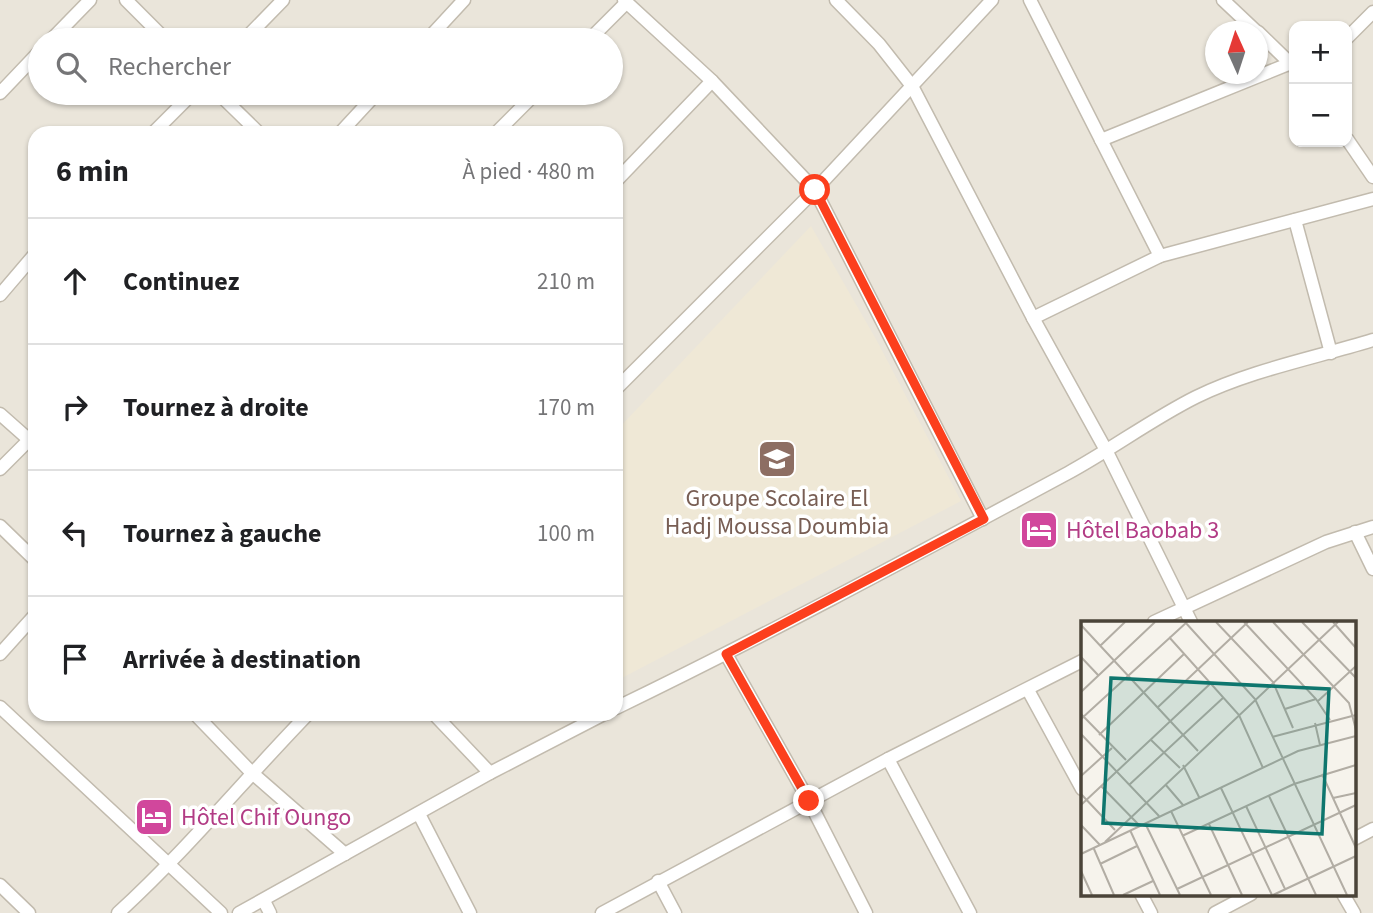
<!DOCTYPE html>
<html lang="fr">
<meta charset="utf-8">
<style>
body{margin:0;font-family:"Source Sans 3",sans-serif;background:#f2f2f2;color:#202124}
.controls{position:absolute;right:21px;top:21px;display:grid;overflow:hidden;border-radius:14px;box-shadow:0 2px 5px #0004}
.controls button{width:63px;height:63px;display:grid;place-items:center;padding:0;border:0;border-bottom:2px solid #e0e0e0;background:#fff;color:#202124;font:35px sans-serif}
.compass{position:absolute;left:1205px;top:21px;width:63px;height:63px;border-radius:50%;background:#fff;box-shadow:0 2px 5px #0004;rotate:357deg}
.stop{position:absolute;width:21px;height:21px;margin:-16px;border:5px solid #fc3f1d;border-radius:50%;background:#fff}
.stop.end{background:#fc3f1d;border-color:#fff;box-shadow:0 2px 7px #0008}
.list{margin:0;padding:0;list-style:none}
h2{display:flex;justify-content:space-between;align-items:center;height:91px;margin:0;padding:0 28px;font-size:30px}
h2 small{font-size:23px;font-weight:400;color:#757577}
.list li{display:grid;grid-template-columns:46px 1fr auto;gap:21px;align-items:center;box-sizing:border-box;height:126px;padding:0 28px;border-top:2px solid #e0e0e0}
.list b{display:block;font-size:26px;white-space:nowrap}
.list em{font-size:23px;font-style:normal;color:#757577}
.icon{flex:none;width:38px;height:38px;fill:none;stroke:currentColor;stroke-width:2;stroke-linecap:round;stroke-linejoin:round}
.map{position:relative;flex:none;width:1373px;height:913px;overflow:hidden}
.search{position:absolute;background:#fff;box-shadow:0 2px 5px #0004;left:28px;top:28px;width:595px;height:77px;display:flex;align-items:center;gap:18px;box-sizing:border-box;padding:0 24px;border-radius:38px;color:#757577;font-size:26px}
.panel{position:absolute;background:#fff;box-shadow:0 2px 5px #0004;left:28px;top:126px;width:595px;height:595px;border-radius:21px}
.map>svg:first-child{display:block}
.residential{fill:#eae5da;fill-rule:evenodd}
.education{fill:#efe8d6}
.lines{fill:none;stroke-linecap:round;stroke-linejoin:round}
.minor-casing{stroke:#c2bbae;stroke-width:15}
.minor{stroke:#fff;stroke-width:12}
.route{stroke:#fc3f1d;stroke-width:9}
.labels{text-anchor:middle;stroke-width:7;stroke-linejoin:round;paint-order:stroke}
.education-label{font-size:24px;fill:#785e54;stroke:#fff}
.hotel-label{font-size:24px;fill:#b23c85;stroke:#fff;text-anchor:start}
.inset-road{fill:none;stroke:#b2ada4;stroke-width:2}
.view{fill:#0f766e;fill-opacity:0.15;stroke:#0f766e;stroke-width:3.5}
.inset-edge{fill:none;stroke:#4b4439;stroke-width:3.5}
</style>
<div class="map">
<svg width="1373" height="913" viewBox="0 0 1373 913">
<rect width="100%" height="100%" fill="#f6f3ec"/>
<path class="residential" d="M 0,0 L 1373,0 L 1373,913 L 0,913 ZM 1294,26 L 1347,26 L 1347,142 L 1294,142 ZM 1216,32 L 1258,32 L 1258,74 L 1216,74 ZM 40,40 L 611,40 L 611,93 L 40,93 ZM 35,133 L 616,133 L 616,714 L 35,714 ZM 1082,622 L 1354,622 L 1354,894 L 1082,894 Z"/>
<polygon class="education" points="811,226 877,341 961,501 616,681 616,431"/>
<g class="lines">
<defs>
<g id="minor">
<polyline points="126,0 166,40"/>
<polyline points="624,0 712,81 815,190 983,519"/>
<polyline points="836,0 879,44 912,86 1033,318 1107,452 1191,622"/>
<polyline points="1030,0 1160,256"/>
<polyline points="1223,0 1257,32"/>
<polyline points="1258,32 1294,67"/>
<polyline points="1347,38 1373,12"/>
<polyline points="51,40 90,0"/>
<polyline points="244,40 283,0"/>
<polyline points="427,40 464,0"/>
<polyline points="589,40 626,3"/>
<polyline points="0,93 40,51"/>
<polyline points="218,93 259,133"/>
<polyline points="153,133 193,93"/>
<polyline points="340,133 377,93"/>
<polyline points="496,133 536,93"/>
<polyline points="1347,139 1373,177"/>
<polyline points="1101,140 1291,63"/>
<polyline points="616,181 712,81"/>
<polyline points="1295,220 1331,353"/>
<polyline points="0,295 35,254"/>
<polyline points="1033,318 1160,256 1373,199"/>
<polyline points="616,389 815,190 992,0"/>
<polyline points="0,414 35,445"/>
<polyline points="0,469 29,440"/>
<polyline points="0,526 35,560"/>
<polyline points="1355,532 1373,569"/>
<polyline points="1154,622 1326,542 1373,527"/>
<polyline points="0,654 35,615"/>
<polyline points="726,654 809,801 866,913"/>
<polyline points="1028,690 1082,789"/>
<polyline points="0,707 221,913"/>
<path d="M 616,708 C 769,634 919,553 1068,473 C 1112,449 1152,419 1196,397 C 1251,370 1315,358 1373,340"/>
<polyline points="195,714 251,772 345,854"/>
<polyline points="434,714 490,773"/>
<polyline points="888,759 970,913"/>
<polyline points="419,814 470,913"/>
<polyline points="1354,839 1373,829"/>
<polyline points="658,881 675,913"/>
<polyline points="0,885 29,913"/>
<polyline points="1141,894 1151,913"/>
<polyline points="1343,894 1354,913"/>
<polyline points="264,901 270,913"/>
<path d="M 118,913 C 186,851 244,780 308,714"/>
<polyline points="239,913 490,773 604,714"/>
<polyline points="602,913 888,759 1082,661"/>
<polyline points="1215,913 1251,894"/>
</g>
</defs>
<use href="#minor" class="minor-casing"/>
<use href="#minor" class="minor"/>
</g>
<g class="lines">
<polyline class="route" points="809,801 726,654 984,519 815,190"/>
</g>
<defs>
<symbol id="school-square" viewBox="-11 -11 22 22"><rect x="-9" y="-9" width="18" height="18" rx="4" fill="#8d6e63" stroke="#fff"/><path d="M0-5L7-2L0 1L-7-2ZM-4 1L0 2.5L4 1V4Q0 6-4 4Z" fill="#fff"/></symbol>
<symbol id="hotel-square" viewBox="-11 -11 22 22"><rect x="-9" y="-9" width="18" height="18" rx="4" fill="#d1479c" stroke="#fff"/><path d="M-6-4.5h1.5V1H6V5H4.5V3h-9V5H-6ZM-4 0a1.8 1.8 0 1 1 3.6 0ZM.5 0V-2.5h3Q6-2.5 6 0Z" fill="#fff"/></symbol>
</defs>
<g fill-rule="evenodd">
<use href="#school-square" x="755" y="437" width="44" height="44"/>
<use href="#hotel-square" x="1017" y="508" width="44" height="44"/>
<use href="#hotel-square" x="132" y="795" width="44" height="44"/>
</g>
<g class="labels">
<g class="education-label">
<text x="777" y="506">Groupe Scolaire El<tspan x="777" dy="28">Hadj Moussa Doumbia</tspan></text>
</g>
<g class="hotel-label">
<text x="1066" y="538">Hôtel Baobab 3</text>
<text x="181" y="825">Hôtel Chif Oungo</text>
</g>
</g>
<g transform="translate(1081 621)">
<rect width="275" height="275" fill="#f6f3ec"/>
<path class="inset-road" d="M 104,1 L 174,78 L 266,274M 135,1 L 192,61 L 212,107M 163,1 L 235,78 L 249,99M 192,1 L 268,82 L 275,109M 221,1 L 275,57M 252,1 L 275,27M 0,4 L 117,130M 88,16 L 158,94 L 182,147M 19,25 L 44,1M 0,36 L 17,54M 0,71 L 74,1M 237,80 L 275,45M 76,87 L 167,1M 204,88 L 235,78M 0,93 L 45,139M 0,98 L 106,1M 234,102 L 239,124M 0,113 L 78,195M 18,114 L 103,33M 191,116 L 275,94M 69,118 L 99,147M 102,144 L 118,176M 241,153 L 275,227M 0,155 L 31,127M 84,163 L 102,184M 48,164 L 143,76M 20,165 L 59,205M 140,167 L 191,274M 0,173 L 34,209M 188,175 L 235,274M 252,177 L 275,172M 0,184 L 130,62M 165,185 L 204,268M 90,190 L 130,274M 64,202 L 99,274M 128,203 L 161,274M 0,204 L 19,224M 49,209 L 79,274M 101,215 L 213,163 L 275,144M 24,221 L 257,1M 13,228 L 33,274M 0,233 L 217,130 L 275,115M 19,243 L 56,225M 0,250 L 11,274M 96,268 L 275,184M 42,274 L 72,260M 192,274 L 275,235"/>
<path class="view" d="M 30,57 L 248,68 L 241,213 L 22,202 Z"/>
<rect width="275" height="275" class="inset-edge"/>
</g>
</svg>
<div class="controls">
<button>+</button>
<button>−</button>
</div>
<svg class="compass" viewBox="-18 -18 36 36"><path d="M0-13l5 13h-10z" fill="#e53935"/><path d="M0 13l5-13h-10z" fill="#757577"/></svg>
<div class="stop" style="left:815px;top:190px"></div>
<div class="stop end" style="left:809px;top:801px"></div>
<div class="search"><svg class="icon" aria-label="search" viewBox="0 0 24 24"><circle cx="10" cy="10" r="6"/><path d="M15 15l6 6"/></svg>Rechercher</div>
<section class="panel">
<h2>6 min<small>À pied · 480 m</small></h2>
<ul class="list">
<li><svg class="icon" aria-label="ahead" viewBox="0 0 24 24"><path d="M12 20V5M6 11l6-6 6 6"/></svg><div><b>Continuez</b></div><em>210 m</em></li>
<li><svg class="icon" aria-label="right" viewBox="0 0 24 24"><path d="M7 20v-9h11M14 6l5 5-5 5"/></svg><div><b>Tournez à droite</b></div><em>170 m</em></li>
<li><svg class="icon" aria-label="left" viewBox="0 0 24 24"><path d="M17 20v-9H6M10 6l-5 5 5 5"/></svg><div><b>Tournez à gauche</b></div><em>100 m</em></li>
<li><svg class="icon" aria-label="arrive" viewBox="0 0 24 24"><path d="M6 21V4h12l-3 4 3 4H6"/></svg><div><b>Arrivée à destination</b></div></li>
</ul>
</section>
</div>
